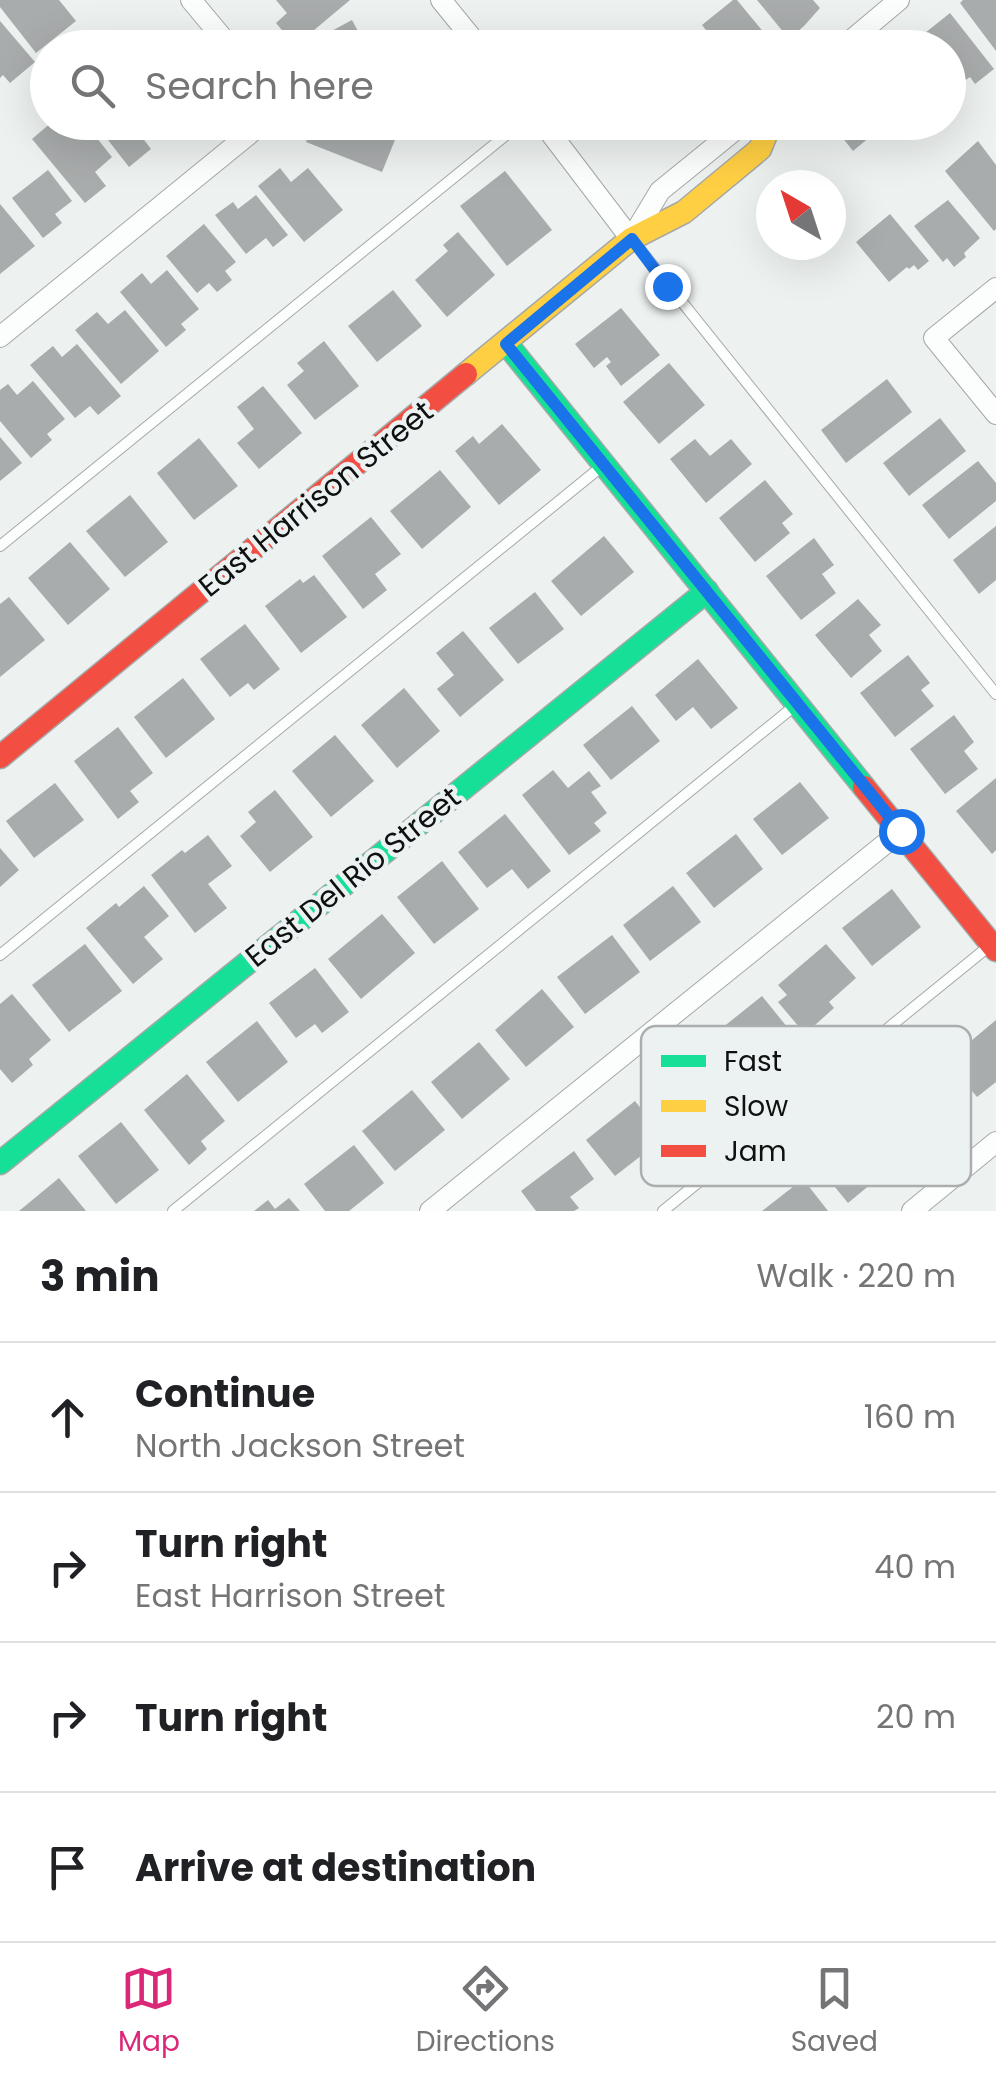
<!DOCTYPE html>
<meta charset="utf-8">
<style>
body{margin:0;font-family:Poppins,sans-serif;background:#f6f6f6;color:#202124}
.compass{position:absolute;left:756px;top:170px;width:90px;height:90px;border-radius:50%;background:#fff;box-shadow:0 10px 40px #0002;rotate:321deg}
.stop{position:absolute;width:30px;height:30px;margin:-22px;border:8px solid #1a73e8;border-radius:50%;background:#fff}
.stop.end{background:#1a73e8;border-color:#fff;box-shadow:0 2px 10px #0008}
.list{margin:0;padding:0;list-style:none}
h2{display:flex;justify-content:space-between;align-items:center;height:130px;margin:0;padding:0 40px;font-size:42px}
h2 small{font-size:32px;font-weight:400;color:#757577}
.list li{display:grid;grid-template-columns:65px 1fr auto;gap:30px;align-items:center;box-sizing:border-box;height:150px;padding:0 40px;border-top:2px solid #e0e0e0}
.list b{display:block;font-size:38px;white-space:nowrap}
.list p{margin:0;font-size:32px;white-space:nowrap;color:#757577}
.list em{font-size:32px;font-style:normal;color:#757577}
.icon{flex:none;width:55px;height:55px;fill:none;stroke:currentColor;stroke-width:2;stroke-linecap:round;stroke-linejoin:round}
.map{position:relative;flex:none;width:996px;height:1211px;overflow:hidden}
.search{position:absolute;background:#fff;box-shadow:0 10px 40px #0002;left:30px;right:30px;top:30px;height:110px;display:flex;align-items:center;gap:25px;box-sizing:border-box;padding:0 35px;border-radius:55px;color:#757577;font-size:38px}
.sheet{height:730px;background:#fff}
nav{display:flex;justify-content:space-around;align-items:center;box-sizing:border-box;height:140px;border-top:2px solid #e0e0e0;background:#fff;font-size:28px;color:#757577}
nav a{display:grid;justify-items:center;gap:5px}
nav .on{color:#db2777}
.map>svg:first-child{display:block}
.building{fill:#a9acac}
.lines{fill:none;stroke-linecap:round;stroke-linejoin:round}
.lane-casing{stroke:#a6a8a8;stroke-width:12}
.street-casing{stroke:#a6a8a8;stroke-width:22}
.fast-casing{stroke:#a6a8a8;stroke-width:25}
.slow-casing{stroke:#a6a8a8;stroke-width:25}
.jam-casing{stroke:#a6a8a8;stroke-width:25}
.lane{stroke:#fcfdfd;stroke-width:10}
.street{stroke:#fcfdfd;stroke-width:20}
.fast{stroke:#16e098;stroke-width:22}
.slow{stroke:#ffcf43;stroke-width:22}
.jam{stroke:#f24e42;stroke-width:22}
.route{stroke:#1a73e8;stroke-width:12}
.labels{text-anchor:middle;stroke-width:9;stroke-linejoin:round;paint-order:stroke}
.street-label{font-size:30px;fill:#0f1110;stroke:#ecf2f1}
.key{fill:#ecf2f1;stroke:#aaaeae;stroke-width:2.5}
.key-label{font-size:28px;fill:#0f1110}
</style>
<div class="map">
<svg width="996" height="1211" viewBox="0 0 996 1211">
<rect width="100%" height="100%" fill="#edf1f0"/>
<g class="building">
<polygon points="0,0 59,0 76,21 36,53 0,7"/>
<polygon points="276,0 350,0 295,46 276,23 287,13"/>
<polygon points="733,0 737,0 765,34 755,42 760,48 720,48 702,25"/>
<polygon points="757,0 813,0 820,8 804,26 789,39"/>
<polygon points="963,0 996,0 996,51 960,3"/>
<polygon points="950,13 994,69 975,84 970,77 953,89 948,83 948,48 920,48 915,41"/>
<polygon points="352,20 367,48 317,48 313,41"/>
<polygon points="0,21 35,62 10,83 3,75 0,78"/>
<polygon points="163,35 173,48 147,48"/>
<polygon points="52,122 84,122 112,157 95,172 106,186 85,203 32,139"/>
<polygon points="94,122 158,122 141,136 151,149 129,167"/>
<polygon points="314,122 396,122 401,125 382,172 306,142"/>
<polygon points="830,122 888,122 853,151"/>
<polygon points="978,141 996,165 996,229 994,231 945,171"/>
<polygon points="280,168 291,182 308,168 343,210 304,242 258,186"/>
<polygon points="48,170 72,201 55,214 62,223 43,238 12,198"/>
<polygon points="505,171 552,230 507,266 460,206"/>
<polygon points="256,195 288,235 273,247 266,238 246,254 215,215 233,202 238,209"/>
<polygon points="948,200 980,238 964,253 966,257 954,267 947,258 943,262 914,226"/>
<polygon points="0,204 35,246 0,274"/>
<polygon points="890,214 929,261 918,270 914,265 909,269 907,267 889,282 856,242"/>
<polygon points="204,224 236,262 225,271 232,280 217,292 209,283 197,293 166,256"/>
<polygon points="458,232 495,275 447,317 415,280 448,251 443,245"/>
<polygon points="167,270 199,309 181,324 186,330 166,347 120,292 142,273 151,284"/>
<polygon points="393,290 422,326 377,362 348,326"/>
<polygon points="621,308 660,355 621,386 606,366 611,362 607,357 594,368 575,344"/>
<polygon points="125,310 159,351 121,384 75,330 97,312 108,324"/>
<polygon points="324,341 359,386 315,420 287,385 304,371 297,363"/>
<polygon points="77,344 121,396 98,415 90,406 75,418 30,365 53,346 62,357"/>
<polygon points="669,363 705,405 659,444 623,402"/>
<polygon points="887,379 912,412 846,463 821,430"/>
<polygon points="33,381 65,419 47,434 52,440 31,458 0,421 0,390 8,384 17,395"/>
<polygon points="263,386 302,433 259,469 237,443 254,429 237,407"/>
<polygon points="940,418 966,451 909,496 883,463"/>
<polygon points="502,424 541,470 499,505 455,451 473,436 479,444"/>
<polygon points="0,437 22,463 0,481"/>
<polygon points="199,438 238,486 194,520 157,473"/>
<polygon points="695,439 710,456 731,439 752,464 706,503 670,459"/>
<polygon points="978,461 996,483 996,501 949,539 922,505"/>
<polygon points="440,470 471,507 422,549 390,511"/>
<polygon points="765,480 793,514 782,523 790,533 755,562 719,518"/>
<polygon points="130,495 168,542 125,577 86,531"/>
<polygon points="371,517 401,554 375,574 387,590 363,609 322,556"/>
<polygon points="996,526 996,580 979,594 953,560"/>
<polygon points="604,536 634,572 581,616 551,581"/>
<polygon points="814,538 834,565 822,574 836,593 801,620 766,576"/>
<polygon points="70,542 110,589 68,625 28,578"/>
<polygon points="314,575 347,617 301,653 265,606 300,579 303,583"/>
<polygon points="535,592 564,629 518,664 489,628"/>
<polygon points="9,597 45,640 0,677 0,604"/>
<polygon points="858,599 881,625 869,635 882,651 851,678 815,635"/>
<polygon points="245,624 280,669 254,690 248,683 230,697 200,659"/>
<polygon points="463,631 504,680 460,717 437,689 454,675 436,653"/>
<polygon points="908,655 930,683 921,690 934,706 895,737 860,693"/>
<polygon points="698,659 738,708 711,729 693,707 676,721 655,695"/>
<polygon points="183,678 215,719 166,758 134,717"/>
<polygon points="404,688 440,731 397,768 361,725"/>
<polygon points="632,706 660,741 611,780 583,745"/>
<polygon points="954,715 974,742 964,751 978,769 945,794 910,749"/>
<polygon points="118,727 153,773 130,791 139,802 118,819 74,761"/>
<polygon points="335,735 374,781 331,817 292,771"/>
<polygon points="553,770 568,788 589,771 601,786 591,792 607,813 594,823 601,831 569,855 522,795"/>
<polygon points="996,778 996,850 992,854 956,811"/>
<polygon points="800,782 829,818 782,855 753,819"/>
<polygon points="55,783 84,820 34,858 6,821"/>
<polygon points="275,790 313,837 270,872 240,836 256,822 248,812"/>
<polygon points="505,814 551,871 528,889 512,869 487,888 458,852"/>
<polygon points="736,834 763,869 714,908 686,873"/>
<polygon points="208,835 232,866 208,884 227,908 195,933 151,875 182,850 185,853"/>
<polygon points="0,848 19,870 0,887"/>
<polygon points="442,861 479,909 434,944 397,897"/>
<polygon points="144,886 169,916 144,937 163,959 133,984 86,928 116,903 119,907"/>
<polygon points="673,886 701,922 650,961 623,925"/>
<polygon points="892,889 921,927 872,966 842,928"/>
<polygon points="382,914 415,953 361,999 328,959"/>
<polygon points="612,935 640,972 585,1014 557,977"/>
<polygon points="85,944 122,991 69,1032 32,985"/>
<polygon points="826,944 856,978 829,1002 834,1008 805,1034 778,1002 787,995 778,985"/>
<polygon points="315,968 349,1012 322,1033 315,1024 296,1038 269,1003"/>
<polygon points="542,989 574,1027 526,1067 495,1030"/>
<polygon points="12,994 51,1040 29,1059 33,1065 12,1083 0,1069 0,1004"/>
<polygon points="762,996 792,1033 742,1073 712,1036"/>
<polygon points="996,1020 996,1082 977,1097 947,1061"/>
<polygon points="257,1021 288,1062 238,1102 206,1062"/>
<polygon points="479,1042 510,1079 462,1119 431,1082"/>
<polygon points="187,1074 225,1121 201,1141 207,1149 189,1165 144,1110"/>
<polygon points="412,1090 445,1130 395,1171 362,1131"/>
<polygon points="635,1101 664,1138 615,1176 586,1140"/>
<polygon points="121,1122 159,1170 116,1204 78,1156"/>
<polygon points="864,1126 895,1164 848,1203 817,1165"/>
<polygon points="354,1145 384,1183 349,1211 325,1211 304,1184"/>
<polygon points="574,1151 594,1179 570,1197 579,1208 574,1211 536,1211 521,1191"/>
<polygon points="59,1178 86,1211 19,1211"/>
<polygon points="803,1179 828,1211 762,1211"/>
<polygon points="289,1198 300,1211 254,1211 268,1200 275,1209"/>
</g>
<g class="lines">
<defs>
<g id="lane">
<polyline points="634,242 996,694"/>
<polyline points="0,546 522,122"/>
<polyline points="0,955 601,467"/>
<polyline points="173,1211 797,704"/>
<polyline points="663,1211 988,947"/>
</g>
<g id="street">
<polyline points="191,0 231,48"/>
<polyline points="441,0 480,48"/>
<polyline points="842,48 899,0"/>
<polyline points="542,122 631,239 660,191 745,122"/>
<polyline points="996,288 934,338 996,414"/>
<polyline points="0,337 264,122"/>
<polyline points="430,1211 901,831"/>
<polyline points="912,1211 996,1142"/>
</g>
<g id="fast">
<polyline points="506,343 864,787"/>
<polyline points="0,1163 707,591"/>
</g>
<polyline id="slow" points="466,374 631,239 684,212 760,149 771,122"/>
<g id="jam">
<polyline points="0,757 466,374"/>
<polyline points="864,787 996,950"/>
</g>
</defs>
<use href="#lane" class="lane-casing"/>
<use href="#street" class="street-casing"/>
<use href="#fast" class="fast-casing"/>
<use href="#slow" class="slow-casing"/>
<use href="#jam" class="jam-casing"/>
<use href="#lane" class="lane"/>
<use href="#street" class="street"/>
<use href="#fast" class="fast"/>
<use href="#slow" class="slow"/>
<use href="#jam" class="jam"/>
</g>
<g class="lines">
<polyline class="route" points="667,286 632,239 506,344 901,831"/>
</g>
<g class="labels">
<g class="street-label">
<text transform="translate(316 499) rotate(-39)" y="10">East Harrison Street</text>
<text transform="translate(353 877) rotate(-39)" y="10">East Del Rio Street</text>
</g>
</g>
<rect x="641" y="1026" width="330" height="160" rx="15" class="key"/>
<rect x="661" y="1055" width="45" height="12" fill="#16e098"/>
<rect x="661" y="1100" width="45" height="12" fill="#ffcf43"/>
<rect x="661" y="1145" width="45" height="12" fill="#f24e42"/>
<g class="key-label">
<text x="724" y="1071">Fast</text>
<text x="724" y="1116">Slow</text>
<text x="724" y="1161">Jam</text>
</g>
</svg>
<svg class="compass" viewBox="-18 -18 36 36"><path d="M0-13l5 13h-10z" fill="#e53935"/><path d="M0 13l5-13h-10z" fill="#757577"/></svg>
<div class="stop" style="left:901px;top:831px"></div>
<div class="stop end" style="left:667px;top:286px"></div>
<div class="search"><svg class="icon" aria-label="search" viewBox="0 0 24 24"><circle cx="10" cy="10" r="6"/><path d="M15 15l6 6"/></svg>Search here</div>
</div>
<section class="sheet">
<h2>3 min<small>Walk · 220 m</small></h2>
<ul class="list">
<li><svg class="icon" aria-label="ahead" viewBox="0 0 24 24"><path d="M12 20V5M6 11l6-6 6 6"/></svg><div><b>Continue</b><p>North Jackson Street</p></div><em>160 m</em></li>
<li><svg class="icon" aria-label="right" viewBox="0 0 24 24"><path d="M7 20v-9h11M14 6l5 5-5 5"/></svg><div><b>Turn right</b><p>East Harrison Street</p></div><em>40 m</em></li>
<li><svg class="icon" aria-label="right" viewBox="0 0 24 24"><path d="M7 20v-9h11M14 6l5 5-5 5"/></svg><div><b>Turn right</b></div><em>20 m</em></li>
<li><svg class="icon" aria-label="arrive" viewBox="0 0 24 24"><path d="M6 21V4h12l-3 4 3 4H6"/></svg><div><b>Arrive at destination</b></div></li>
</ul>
</section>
<nav>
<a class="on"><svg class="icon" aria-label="map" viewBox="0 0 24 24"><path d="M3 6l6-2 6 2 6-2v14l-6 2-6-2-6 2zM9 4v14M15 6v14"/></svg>Map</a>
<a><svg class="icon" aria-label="directions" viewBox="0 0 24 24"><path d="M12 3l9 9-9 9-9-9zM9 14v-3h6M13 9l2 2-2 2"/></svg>Directions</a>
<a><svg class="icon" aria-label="saved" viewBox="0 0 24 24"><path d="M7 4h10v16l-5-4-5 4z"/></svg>Saved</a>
</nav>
